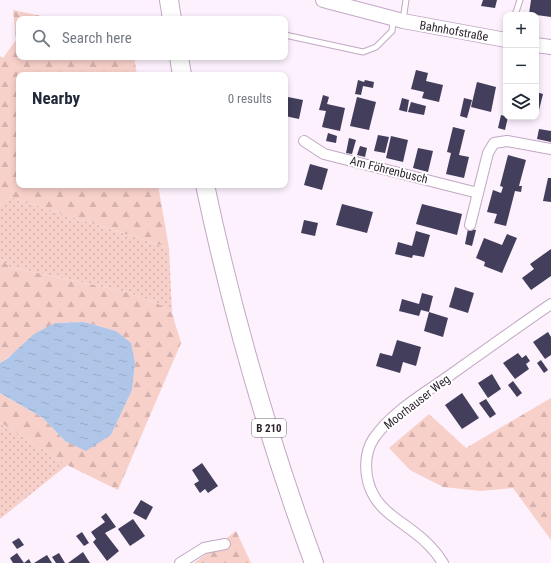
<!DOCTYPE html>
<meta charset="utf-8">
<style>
body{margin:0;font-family:"Roboto Condensed",sans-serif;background:#f6f6f7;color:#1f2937}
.controls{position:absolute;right:12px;top:12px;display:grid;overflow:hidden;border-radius:8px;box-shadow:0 2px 6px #0003}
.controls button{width:36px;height:36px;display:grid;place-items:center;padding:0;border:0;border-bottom:1px solid #e0e1e3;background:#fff;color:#1f2937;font:20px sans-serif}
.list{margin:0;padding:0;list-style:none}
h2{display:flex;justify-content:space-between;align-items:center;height:52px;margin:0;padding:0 16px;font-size:17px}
h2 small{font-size:13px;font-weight:400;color:#747a83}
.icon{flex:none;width:22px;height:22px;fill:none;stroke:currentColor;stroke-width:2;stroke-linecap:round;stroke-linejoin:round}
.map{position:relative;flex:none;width:551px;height:563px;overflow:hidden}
.search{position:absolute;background:#fff;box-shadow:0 2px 6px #0003;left:16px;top:16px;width:272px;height:44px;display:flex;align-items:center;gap:10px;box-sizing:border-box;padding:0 14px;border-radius:8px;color:#747a83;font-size:15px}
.panel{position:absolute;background:#fff;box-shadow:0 2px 6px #0003;left:16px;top:72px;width:272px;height:116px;border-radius:8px}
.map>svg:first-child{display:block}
.grass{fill:url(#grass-dots)}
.forest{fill:url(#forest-firs)}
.water{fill:url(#water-ripples)}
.building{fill:#423e5b}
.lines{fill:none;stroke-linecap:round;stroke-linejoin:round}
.lane-casing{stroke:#c2a8c4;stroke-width:7}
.street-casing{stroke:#c2a8c4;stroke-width:12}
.secondary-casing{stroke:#c2a8c4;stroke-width:16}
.highway-casing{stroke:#c2a8c4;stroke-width:20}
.lane{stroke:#fff;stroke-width:5}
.street{stroke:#fff;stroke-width:10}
.secondary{stroke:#fff;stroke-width:14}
.highway{stroke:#fff;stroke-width:18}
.labels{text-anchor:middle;stroke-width:4;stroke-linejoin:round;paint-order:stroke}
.shield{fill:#fff;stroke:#6d666d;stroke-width:1}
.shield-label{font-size:11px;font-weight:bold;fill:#2e242f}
.street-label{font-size:12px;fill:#2e242f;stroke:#fff}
</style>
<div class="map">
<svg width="551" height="563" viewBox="0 0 551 563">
<defs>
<pattern id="grass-dots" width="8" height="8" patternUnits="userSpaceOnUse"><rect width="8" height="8" fill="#f8d0ca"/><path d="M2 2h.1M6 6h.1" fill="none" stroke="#d5b2ae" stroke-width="1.8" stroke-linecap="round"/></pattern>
<pattern id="forest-firs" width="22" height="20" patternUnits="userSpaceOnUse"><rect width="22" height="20" fill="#f8d0ca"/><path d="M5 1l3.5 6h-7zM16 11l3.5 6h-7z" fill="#d5b2ae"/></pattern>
<pattern id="water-ripples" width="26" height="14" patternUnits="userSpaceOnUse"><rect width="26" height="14" fill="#b0c6e9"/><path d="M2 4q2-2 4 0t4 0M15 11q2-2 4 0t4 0" fill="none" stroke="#98aac8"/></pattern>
</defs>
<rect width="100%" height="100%" fill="#fcf1fd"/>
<g class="grass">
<polygon points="11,197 169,248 172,313 157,303 126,292 10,267 0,258 0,206"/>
<polygon points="0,422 67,465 0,519"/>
</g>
<g class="forest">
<polygon points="13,10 55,19 19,19 19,57 134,57 137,75 19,75 19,185 158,185 169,248 11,197 0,206 0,56 3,58 16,40"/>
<polygon points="0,258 10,267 126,292 157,303 172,313 181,343 118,490 67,465 0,422 0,393 43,418 65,441 111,435 132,390 135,363 116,331 84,322 56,323 0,363"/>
<polygon points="551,398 551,540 513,488 481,491 443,487 410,470 389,448 429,414 466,448"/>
<polygon points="236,531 251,563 194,563"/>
</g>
<polygon class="water" points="84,322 116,331 131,343 135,363 132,390 111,435 86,451 65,441 43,418 0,393 0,363 8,358 34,334 55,323"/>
<g class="building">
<polygon points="483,0 497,0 495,8 481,6"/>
<polygon points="531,0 551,0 551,17 529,14"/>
<polygon points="416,70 428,73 426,81 443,85 439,102 422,98 424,92 411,89"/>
<polygon points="358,80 364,82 365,80 374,82 373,88 363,86 361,95 355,94"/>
<polygon points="477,82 496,87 491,112 471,107"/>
<polygon points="536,92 543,94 539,110 536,110"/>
<polygon points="323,95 329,97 327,104 345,108 340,131 322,127 326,111 319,110"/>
<polygon points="288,97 303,100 299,119 285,116"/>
<polygon points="357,97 376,102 369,130 350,126"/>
<polygon points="402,98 409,100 407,112 399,110"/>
<polygon points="464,98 472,100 467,118 460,116"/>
<polygon points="411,102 426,106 424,115 408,112"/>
<polygon points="501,115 508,117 505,130 498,128"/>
<polygon points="453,127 465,130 459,155 469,157 464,178 446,174 451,153 447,152"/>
<polygon points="539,129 551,131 551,142 537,139"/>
<polygon points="328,133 337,136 336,143 326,141"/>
<polygon points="378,135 389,137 385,153 374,151"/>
<polygon points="391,136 408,140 403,162 386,158"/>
<polygon points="349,138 356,140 352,154 346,153"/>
<polygon points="360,146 367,148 365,157 357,155"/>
<polygon points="418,148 433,151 428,172 413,168"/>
<polygon points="508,155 526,160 519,186 522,186 521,192 515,191 506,226 494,223 497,214 487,212 493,190 501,193 503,187 500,186"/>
<polygon points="310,164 328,169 322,190 304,185"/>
<polygon points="548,178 551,178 551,202 543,201"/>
<polygon points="342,204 373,212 367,233 336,225"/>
<polygon points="422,204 462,214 457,235 416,224"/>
<polygon points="304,220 318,223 315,236 301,233"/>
<polygon points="468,229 476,230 472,246 465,244"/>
<polygon points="416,231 430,235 424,257 413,255 412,258 395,254 398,242 412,246"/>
<polygon points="507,234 517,238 502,273 484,266 485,262 476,258 484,238 502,245"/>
<polygon points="551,249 551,276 531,290 522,278 534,269 530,264"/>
<polygon points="455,287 474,293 468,313 449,307"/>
<polygon points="422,293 433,296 429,312 421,310 419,316 399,311 402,299 419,304"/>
<polygon points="429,312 448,318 443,337 424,331"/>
<polygon points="548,332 551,337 551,355 545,359 533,342"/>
<polygon points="397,340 421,347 416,366 403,362 400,373 376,366 380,353 392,356"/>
<polygon points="518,353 522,358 526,355 530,361 526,364 529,369 515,379 503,363"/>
<polygon points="541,360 548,370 544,373 537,363"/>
<polygon points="492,374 501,389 488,398 478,383"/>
<polygon points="513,381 522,393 517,397 508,385"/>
<polygon points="462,393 479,418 462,429 445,405"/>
<polygon points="486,399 496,414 490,418 479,403"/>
<polygon points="202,463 218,486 208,493 205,489 200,493 194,484 199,481 192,470"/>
<polygon points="141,500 153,507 146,520 133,513"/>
<polygon points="106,513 116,527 105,533 119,551 107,561 93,542 96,539 91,532 105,522 101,517"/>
<polygon points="133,519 145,536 130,546 118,529"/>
<polygon points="82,532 89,543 84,546 76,536"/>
<polygon points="19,538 24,545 17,549 12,542"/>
<polygon points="83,552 90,563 68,563"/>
<polygon points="17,553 24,563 29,559 31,563 13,563 10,558"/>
<polygon points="59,553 65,563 56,563 52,557"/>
<polygon points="47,555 52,563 34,563"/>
</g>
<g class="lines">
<defs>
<g id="lane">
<polyline points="515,15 520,0"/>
<polyline points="403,20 406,0"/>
<polyline points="285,35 363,52 376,47 392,31 393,21"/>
</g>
<g id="street">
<polyline points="304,141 324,154 478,193"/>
<polyline points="470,225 488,153 494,143 507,141 551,149"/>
<polyline points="180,563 204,548 225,544"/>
<path d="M 443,563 C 435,550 426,541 414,532 C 400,521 383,512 374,496 C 364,479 363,454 374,438 C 392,412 422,395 446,378 C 481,353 516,328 551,304"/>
</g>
<g id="secondary">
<polyline points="323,0 403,21 506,40"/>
<polyline points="536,45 551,47"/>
</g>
<g id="highway">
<polyline points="169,0 172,19"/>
<polyline points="179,57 182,75"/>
<path d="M 205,185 C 232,312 269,441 314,563"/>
</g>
</defs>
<use href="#lane" class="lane-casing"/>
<use href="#street" class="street-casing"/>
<use href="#secondary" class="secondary-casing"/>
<use href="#highway" class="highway-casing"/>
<use href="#lane" class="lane"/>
<use href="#street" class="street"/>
<use href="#secondary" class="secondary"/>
<use href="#highway" class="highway"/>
</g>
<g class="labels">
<rect class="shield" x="252" y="419" width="34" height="18" rx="3"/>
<g class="shield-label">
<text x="269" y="432">B 210</text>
</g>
<g class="street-label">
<text transform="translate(454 31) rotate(10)" y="4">Bahnhofstraße</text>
<text transform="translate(389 170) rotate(14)" y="4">Am Föhrenbusch</text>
<text transform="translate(417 402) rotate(-38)" y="4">Moorhauser Weg</text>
</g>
</g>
</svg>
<div class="controls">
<button>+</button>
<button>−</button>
<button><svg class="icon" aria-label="layers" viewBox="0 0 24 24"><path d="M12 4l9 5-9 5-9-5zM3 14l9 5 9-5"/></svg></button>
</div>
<div class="search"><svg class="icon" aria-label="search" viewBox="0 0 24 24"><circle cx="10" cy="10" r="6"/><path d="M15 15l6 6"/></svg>Search here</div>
<section class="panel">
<h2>Nearby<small>0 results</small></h2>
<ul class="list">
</ul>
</section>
</div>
